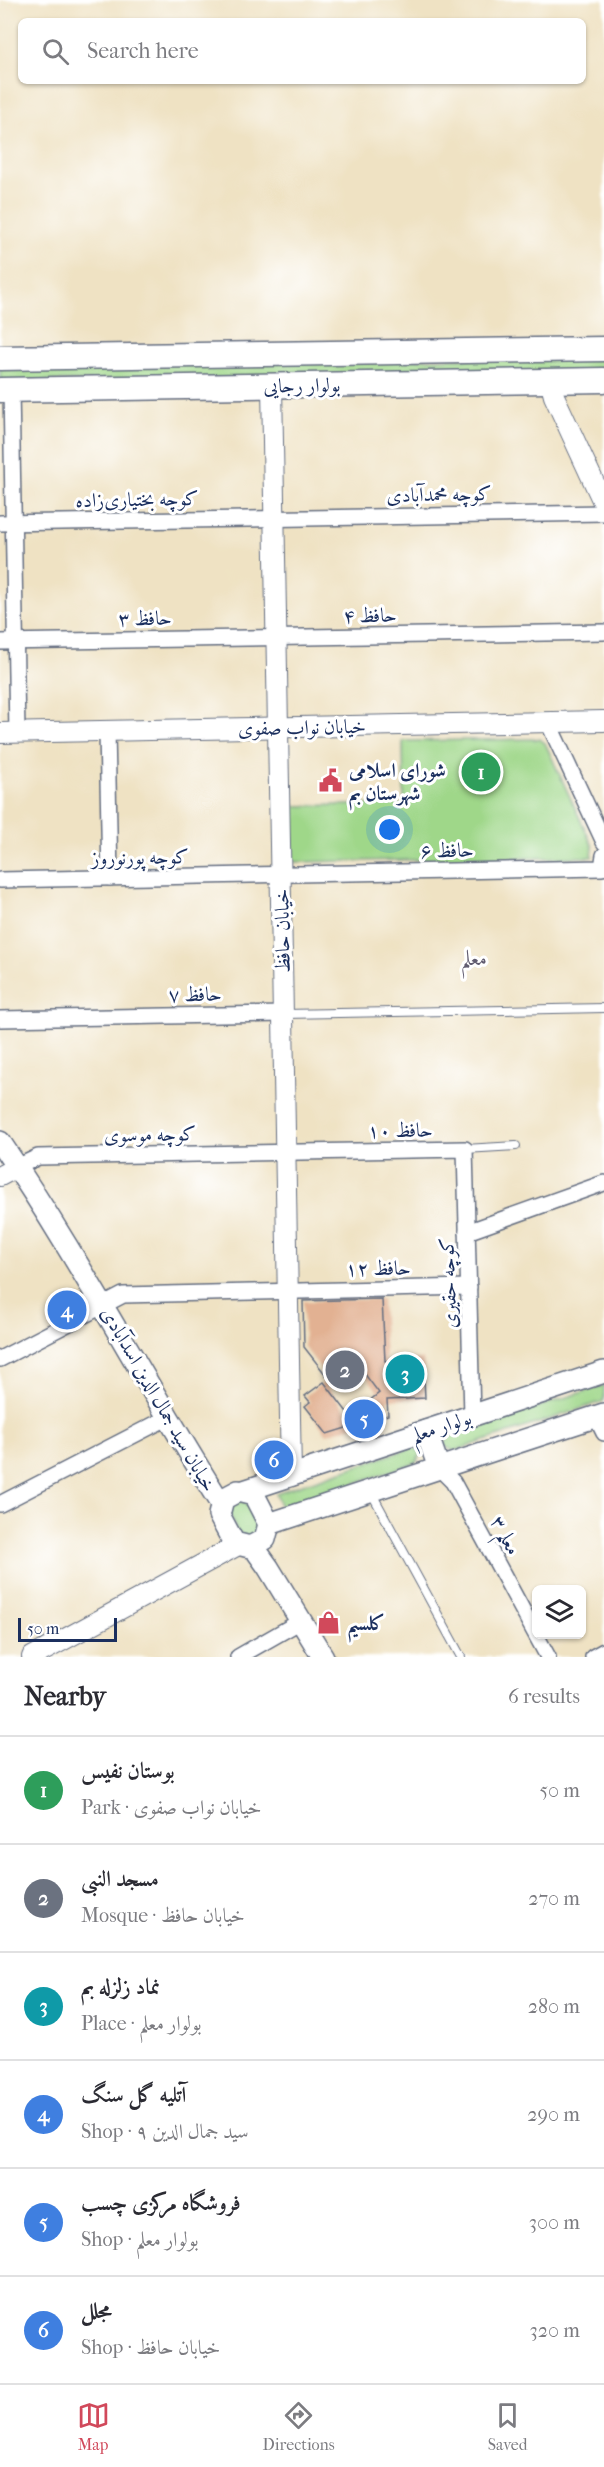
<!DOCTYPE html>
<meta charset="utf-8">
<style>
body{margin:0;font-family:"IM FELL French Canon",Amiri,serif;background:#f2f2f3;color:#2b2b33}
.controls{position:absolute;right:18px;bottom:18px;display:grid;overflow:hidden;border-radius:9px;box-shadow:0 2px 4px #0004}
.controls button{width:54px;height:54px;display:grid;place-items:center;padding:0;border:0;border-bottom:2px solid #e1e1e2;background:#fff;color:#2b2b33;font:30px sans-serif}
.scale{position:absolute;left:18px;bottom:15px;width:99px;box-sizing:border-box;padding-left:6px;border:3px solid #1b2f5e;border-top:0;font-size:16px;line-height:21px;white-space:nowrap;color:#1b2f5e;-webkit-text-stroke:4px #fff;paint-order:stroke}
.you{position:absolute;left:390px;top:830px;width:21px;height:21px;margin:-15px;border:4px solid #fff;border-radius:50%;background:#1a73e8;box-shadow:0 0 0 9px #1a73e833}
.badge{display:grid;place-items:center;width:39px;height:39px;border-radius:50%;background:#d1495b;color:#fff;font-size:20px;font-weight:700}
.pin{position:absolute;translate:-50% -50%;border:3px solid #fff;box-shadow:0 2px 6px #0006}
.list{margin:0;padding:0;list-style:none}
h2{display:flex;justify-content:space-between;align-items:center;height:78px;margin:0;padding:0 24px;font-size:26px}
h2 small{font-size:20px;font-weight:400;color:#7c7c81}
.list li{display:grid;grid-template-columns:39px 1fr auto;gap:18px;align-items:center;box-sizing:border-box;height:108px;padding:0 24px;border-top:2px solid #e1e1e2}
.list b{display:block;font-size:22px;white-space:nowrap}
.list p{margin:0;font-size:20px;white-space:nowrap;color:#7c7c81}
.list em{font-size:20px;font-style:normal;color:#7c7c81}
.icon{flex:none;width:33px;height:33px;fill:none;stroke:currentColor;stroke-width:2;stroke-linecap:round;stroke-linejoin:round}
.map{position:relative;flex:none;width:604px;height:1657px;overflow:hidden}
.search{position:absolute;background:#fff;box-shadow:0 2px 4px #0004;left:18px;right:18px;top:18px;height:66px;display:flex;align-items:center;gap:15px;box-sizing:border-box;padding:0 21px;border-radius:9px;color:#7c7c81;font-size:22px}
.sheet{height:726px;background:#fff}
nav{display:flex;justify-content:space-around;align-items:center;box-sizing:border-box;height:84px;border-top:2px solid #e1e1e2;background:#fff;font-size:16px;color:#7c7c81}
nav a{display:grid;justify-items:center;gap:3px}
nav .on{color:#d1495b}
.map>svg:first-child{display:block}
.green{fill:#9fd789;stroke:#5d8374;stroke-width:1.5}
.building{fill:#e2b192}
.lines{fill:none;stroke-linecap:round;stroke-linejoin:round}
.service-casing{stroke:#656e81;stroke-width:10}
.minor-casing{stroke:#656e81;stroke-width:18}
.tertiary-casing{stroke:#656e81;stroke-width:22}
.secondary-casing{stroke:#656e81;stroke-width:24}
.primary-casing{stroke:#656e81;stroke-width:27}
.service{stroke:#fff;stroke-width:8}
.minor{stroke:#fff;stroke-width:15}
.tertiary{stroke:#fff;stroke-width:20}
.secondary{stroke:#fff;stroke-width:21}
.primary{stroke:#fff;stroke-width:24}
.labels{text-anchor:middle;stroke-width:6;stroke-linejoin:round;paint-order:stroke}
.street-label{font-size:20px;fill:#1b2f5e;stroke:#fff}
.poi-label{font-size:20px;font-weight:bold;fill:#1b2f5e;stroke:#fff;text-anchor:start}
.neighbourhood-label{font-size:21px;fill:#615c70;stroke:#fff}
</style>
<div class="map">
<svg width="604" height="1657" viewBox="0 0 604 1657">
<rect width="100%" height="100%" fill="#fff"/>
<filter id="ink" filterUnits="userSpaceOnUse"><feTurbulence type="fractalNoise" baseFrequency=".0167" numOctaves="2"/><feDisplacementMap in="SourceGraphic" scale="12" xChannelSelector="R" yChannelSelector="G"/><feConvolveMatrix kernelMatrix="1 2 1 2 8 2 1 2 1" color-interpolation-filters="sRGB"/></filter>
<filter id="wash" filterUnits="userSpaceOnUse"><feTurbulence type="fractalNoise" baseFrequency=".008" numOctaves="4" result="noise"/><feDisplacementMap in="SourceGraphic" scale="24" xChannelSelector="R" yChannelSelector="G"/><feGaussianBlur stdDeviation="1.35" result="paint"/><feColorMatrix in="noise" values="0 0 0 0 0 0 0 0 0 0 0 0 0 0 0 0 0 1.4 0 .05"/><feComposite in="paint" operator="in"/></filter>
<g filter="url(#wash)">
<rect width="100%" height="100%" fill="#efe2c3"/>
<g class="green">
<polygon points="604,356 604,372 0,382 0,366"/>
<polygon points="539,739 545,743 593,847 592,857 295,862 292,858 291,806 404,804 403,741"/>
<polygon points="604,1385 604,1401 454,1451 444,1446 449,1436"/>
<polygon points="411,1448 415,1448 421,1453 416,1463 281,1508 276,1493"/>
<polygon points="234,1501 248,1502 260,1529 249,1538 237,1532 228,1509"/>
</g>
<g id="blocks">
<polygon class="building" points="382,1299 385,1361 423,1359 425,1398 387,1400 388,1415 327,1434 305,1406 310,1402 305,1396 324,1382 350,1416 379,1393 358,1365 333,1384 304,1347 303,1301"/>
</g>
</g>
<g filter="url(#ink)">
<use href="#blocks" fill-opacity="0" stroke="#656e81" stroke-width="1.5"/>
<g class="lines">
<defs>
<g id="service">
<polyline points="284,1014 604,1008"/>
<polyline points="465,1149 516,1146"/>
<polyline points="371,1492 461,1657"/>
</g>
<g id="minor">
<polyline points="11,389 17,733"/>
<polyline points="0,523 604,513"/>
<polyline points="0,642 604,632"/>
<polyline points="548,722 604,842"/>
<polyline points="107,731 110,878"/>
<polyline points="0,880 602,868 604,855"/>
<polyline points="0,1019 283,1014"/>
<polyline points="17,1167 38,1157 465,1149 472,1416"/>
<polyline points="467,1232 604,1183"/>
<polyline points="0,1359 123,1295 469,1287"/>
<polyline points="596,1417 604,1433"/>
<polyline points="439,1468 453,1482 548,1657"/>
<polyline points="0,1504 167,1418"/>
<polyline points="238,1657 301,1621"/>
<polyline points="593,1657 604,1651"/>
</g>
<g id="tertiary">
<polyline points="550,381 554,396 604,504"/>
<polyline points="272,385 291,1476"/>
<polyline points="0,733 604,721"/>
<polyline points="0,1176 17,1167"/>
<polyline points="32,1657 238,1545"/>
</g>
<g id="secondary">
<path d="M 0,1142 C 80,1259 145,1384 221,1504"/>
<polyline points="426,1431 439,1468"/>
<polygon points="238,1491 254,1495 269,1524 265,1539 250,1547 234,1543 219,1515 223,1499"/>
<polyline points="244,1491 604,1372"/>
<polyline points="269,1524 604,1414"/>
<polyline points="253,1546 268,1567 323,1657"/>
</g>
<g id="primary">
<polyline points="0,358 604,349"/>
<polyline points="0,390 604,380"/>
</g>
</defs>
<use href="#service" class="service-casing"/>
<use href="#minor" class="minor-casing"/>
<use href="#tertiary" class="tertiary-casing"/>
<use href="#secondary" class="secondary-casing"/>
<use href="#primary" class="primary-casing"/>
<use href="#service" class="service"/>
<use href="#minor" class="minor"/>
<use href="#tertiary" class="tertiary"/>
<use href="#secondary" class="secondary"/>
<use href="#primary" class="primary"/>
</g>
</g>
<defs>
<symbol id="civic-bare" viewBox="-9 -9 18 18"><path d="M-.6-6.5H3V-4.5H.6V-3L4-1V1h2V6H-6V1h2V-1L-.6-3ZM-1.2 2.5V6h2.4V2.5Z" fill="#d1495b" stroke="#fff" stroke-width="2.5" paint-order="stroke"/></symbol>
<symbol id="shop-bare" viewBox="-9 -9 18 18"><path d="M-5-2.5h2.3a2.7 3.5 0 0 1 5.4 0H5L5.5 6h-11ZM-1.5-2.5h3a1.5 2.3 0 0 0-3 0Z" fill="#d1495b" stroke="#fff" stroke-width="2.5" paint-order="stroke"/></symbol>
</defs>
<g fill-rule="evenodd">
<use href="#civic-bare" x="314" y="764" width="33" height="33"/>
<use href="#shop-bare" x="312" y="1606" width="33" height="33"/>
</g>
<g class="labels">
<g class="street-label">
<text transform="translate(302 385) rotate(-1)" y="7">بولوار رجایی</text>
<text transform="translate(439 494) rotate(-1)" y="7">کوچه محمدآبادی</text>
<text transform="translate(137 499) rotate(-1)" y="7">کوچه بختیاری‌زاده</text>
<text transform="translate(370 615) rotate(-1)" y="7">حافظ ۴</text>
<text transform="translate(145 618) rotate(-1)" y="7">حافظ ۳</text>
<text transform="translate(302 727) rotate(-1)" y="7">خیابان نواب صفوی</text>
<text transform="translate(447 850) rotate(-1)" y="7">حافظ ۶</text>
<text transform="translate(140 857) rotate(-1)" y="7">کوچه پورنوروز</text>
<text transform="translate(282 931) rotate(-91)" y="7">خیابان حافظ</text>
<text transform="translate(195 994) rotate(-1)" y="7">حافظ ۷</text>
<text transform="translate(400 1130) rotate(-1)" y="7">حافظ ۱۰</text>
<text transform="translate(150 1134) rotate(-1)" y="7">کوچه موسوی</text>
<text transform="translate(378 1268) rotate(-1)" y="7">حافظ ۱۲</text>
<text transform="translate(448 1283) rotate(-92)" y="7">کوچه حقیری</text>
<text transform="translate(159 1399) rotate(60)" y="7">خیابان سید جمال الدین اسدآبادی</text>
<text transform="translate(441 1426) rotate(-18)" y="7">بولوار معلم</text>
<text transform="translate(506 1535) rotate(62)" y="7">معلم ۳</text>
</g>
<g class="poi-label">
<text x="349" y="777">شورای اسلامی<tspan x="349" dy="23">شهرستان بم</tspan></text>
<text x="347" y="1630">کلسیم</text>
</g>
<g class="neighbourhood-label">
<text x="474" y="965">معلم</text>
</g>
</g>
</svg>
<div class="controls">
<button><svg class="icon" aria-label="layers" viewBox="0 0 24 24"><path d="M12 4l9 5-9 5-9-5zM3 14l9 5 9-5"/></svg></button>
</div>
<div class="scale">50 m</div>
<div class="you"></div>
<div class="pin badge" style="left:481px;top:772px;background:#2e9e5b">1</div>
<div class="pin badge" style="left:345px;top:1370px;background:#6b7280">2</div>
<div class="pin badge" style="left:405px;top:1374px;background:#0f9aa8">3</div>
<div class="pin badge" style="left:67px;top:1310px;background:#3f7fe0">4</div>
<div class="pin badge" style="left:364px;top:1419px;background:#3f7fe0">5</div>
<div class="pin badge" style="left:274px;top:1460px;background:#3f7fe0">6</div>
<div class="search"><svg class="icon" aria-label="search" viewBox="0 0 24 24"><circle cx="10" cy="10" r="6"/><path d="M15 15l6 6"/></svg>Search here</div>
</div>
<section class="sheet">
<h2>Nearby<small>6 results</small></h2>
<ul class="list">
<li><span class="badge" style="background:#2e9e5b">1</span><div><b>بوستان نفیس</b><p>Park · خیابان نواب صفوی</p></div><em>50 m</em></li>
<li><span class="badge" style="background:#6b7280">2</span><div><b>مسجد النبی</b><p>Mosque · خیابان حافظ</p></div><em>270 m</em></li>
<li><span class="badge" style="background:#0f9aa8">3</span><div><b>نماد زلزله بم</b><p>Place · بولوار معلم</p></div><em>280 m</em></li>
<li><span class="badge" style="background:#3f7fe0">4</span><div><b>آتلیه گل سنگ</b><p>Shop · سید جمال الدین ۹</p></div><em>290 m</em></li>
<li><span class="badge" style="background:#3f7fe0">5</span><div><b>فروشگاه مرکزی چسب</b><p>Shop · بولوار معلم</p></div><em>300 m</em></li>
<li><span class="badge" style="background:#3f7fe0">6</span><div><b>مجلل</b><p>Shop · خیابان حافظ</p></div><em>320 m</em></li>
</ul>
</section>
<nav>
<a class="on"><svg class="icon" aria-label="map" viewBox="0 0 24 24"><path d="M3 6l6-2 6 2 6-2v14l-6 2-6-2-6 2zM9 4v14M15 6v14"/></svg>Map</a>
<a><svg class="icon" aria-label="directions" viewBox="0 0 24 24"><path d="M12 3l9 9-9 9-9-9zM9 14v-3h6M13 9l2 2-2 2"/></svg>Directions</a>
<a><svg class="icon" aria-label="saved" viewBox="0 0 24 24"><path d="M7 4h10v16l-5-4-5 4z"/></svg>Saved</a>
</nav>
